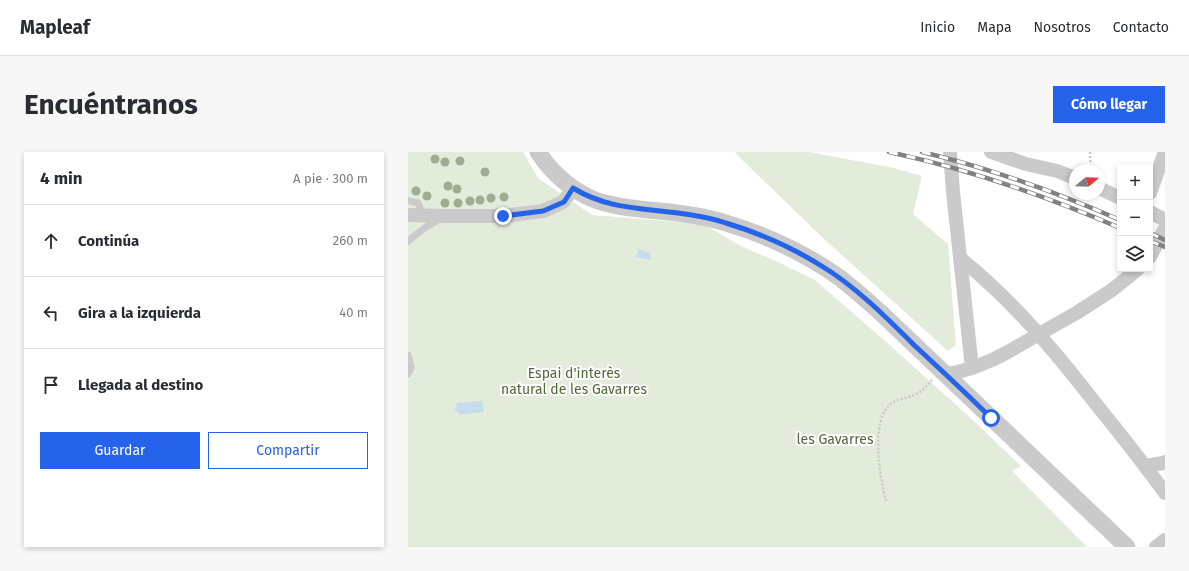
<!DOCTYPE html>
<html lang="es">
<meta charset="utf-8">
<style>
body{margin:0;font-family:"Fira Sans",sans-serif;background:#f7f7f7;color:#2b2b33}
.controls{position:absolute;right:12px;top:12px;display:grid;overflow:hidden;border-radius:0px;box-shadow:0 2px 6px #0003}
.controls button{width:36px;height:36px;display:grid;place-items:center;padding:0;border:0;border-bottom:1px solid #e1e1e2;background:#fff;color:#2b2b33;font:20px sans-serif}
.compass{position:absolute;left:661px;top:12px;width:36px;height:36px;border-radius:50%;background:#fff;box-shadow:0 2px 6px #0003;rotate:71deg}
.stop{position:absolute;width:12px;height:12px;margin:-9px;border:3px solid #2563eb;border-radius:50%;background:#fff}
.stop.end{background:#2563eb;border-color:#fff;box-shadow:0 1px 4px #0008}
.list{margin:0;padding:0;list-style:none}
h2{display:flex;justify-content:space-between;align-items:center;height:52px;margin:0;padding:0 16px;font-size:17px}
h2 small{font-size:13px;font-weight:400;color:#7c7c81}
.list li{display:grid;grid-template-columns:26px 1fr auto;gap:12px;align-items:center;box-sizing:border-box;height:72px;padding:0 16px;border-top:1px solid #e1e1e2}
.list b{display:block;font-size:15px;white-space:nowrap}
.list em{font-size:13px;font-style:normal;color:#7c7c81}
.actions{display:flex;gap:8px;padding:12px 16px}
.actions a{flex:1;padding:9px 0;border:1px solid #2563eb;border-radius:0px;text-align:center;font-size:14px;color:#2563eb}
.actions .main{background:#2563eb;color:#fff}
.icon{flex:none;width:22px;height:22px;fill:none;stroke:currentColor;stroke-width:2;stroke-linecap:round;stroke-linejoin:round}
.map{position:relative;flex:none;width:757px;height:395px;overflow:hidden;border-radius:0px}
header{display:flex;align-items:center;gap:24px;box-sizing:border-box;height:56px;padding:0 20px;background:#fff;border-bottom:1px solid #e1e1e2}
header strong{font-size:19px}
nav{display:flex;gap:22px;margin-inline-start:auto;font-size:14px}
.intro{display:flex;align-items:center;justify-content:space-between;box-sizing:border-box;height:96px;padding:0 24px}
h1{margin:0;font-size:28px}
.button{padding:10px 18px;border-radius:0px;background:#2563eb;color:#fff;font-size:14px;font-weight:700}
main{display:flex;gap:24px;padding:0 24px}
aside{flex:1;background:#fff;border-radius:0px;box-shadow:0 2px 6px #0003}
.map>svg:first-child{display:block}
.green{fill:#e3ecda}
.water{fill:#c5dced}
.lines{fill:none;stroke-linecap:round;stroke-linejoin:round}
.path{stroke:#cacaca;stroke-width:2.5;stroke-dasharray:2 2;stroke-linecap:butt}
.service{stroke:#cacaca;stroke-width:7}
.minor{stroke:#cacaca;stroke-width:14}
.tertiary{stroke:#cacaca;stroke-width:17}
.rail-casing{stroke:#828282;stroke-width:4.5}
.rail{stroke:#fff;stroke-width:3;stroke-dasharray:9;stroke-linecap:butt}
.tree{fill:#9ead92}
.route{stroke:#2563eb;stroke-width:5}
.labels{text-anchor:middle;stroke-width:4;stroke-linejoin:round;paint-order:stroke}
.park-label{font-size:14px;fill:#4f6a39;stroke:#fff}
</style>
<header>
<strong>Mapleaf</strong>
<nav><a>Inicio</a><a>Mapa</a><a>Nosotros</a><a>Contacto</a></nav>
</header>
<div class="intro"><h1>Encuéntranos</h1><a class="button">Cómo llegar</a></div>
<main>
<aside>
<h2>4 min<small>A pie · 300 m</small></h2>
<ul class="list">
<li><svg class="icon" aria-label="ahead" viewBox="0 0 24 24"><path d="M12 20V5M6 11l6-6 6 6"/></svg><div><b>Continúa</b></div><em>260 m</em></li>
<li><svg class="icon" aria-label="left" viewBox="0 0 24 24"><path d="M17 20v-9H6M10 6l-5 5 5 5"/></svg><div><b>Gira a la izquierda</b></div><em>40 m</em></li>
<li><svg class="icon" aria-label="arrive" viewBox="0 0 24 24"><path d="M6 21V4h12l-3 4 3 4H6"/></svg><div><b>Llegada al destino</b></div></li>
</ul>
<div class="actions"><a class="main">Guardar</a><a>Compartir</a></div>
</aside>
<div class="map">
<svg width="757" height="395" viewBox="0 0 757 395">
<rect width="100%" height="100%" fill="#fff"/>
<g class="green">
<polygon points="0,0 115,0 130,26 184,63 295,72 333,94 370,110 407,128 485,196 566,269 613,314 604,319 679,395 0,395"/>
<polygon points="327,0 401,0 486,16 514,24 505,62 540,92 548,193 540,199 415,86 328,2"/>
</g>
<g class="water">
<polygon points="231,97 242,101 242,102 243,106 242,108 228,105"/>
<polygon points="74,249 76,260 51,263 51,261 48,260 46,257 49,254 48,251"/>
</g>
<g class="lines">
<g class="path">
<polyline points="682,0 683,18"/>
<path d="M 478,349 C 472,325 461,267 484,251 C 492,246 502,246 510,241 C 516,238 519,233 524,228"/>
</g>
<g class="service">
<polyline points="0,49 10,51 16,64"/>
<polyline points="0,89 18,75 33,66"/>
<polyline points="0,203 3,216 0,222"/>
</g>
<g class="minor">
<polyline points="542,0 545,40 564,216"/>
<polyline points="583,0 618,12 649,19 667,26"/>
<polyline points="691,36 712,46"/>
<polyline points="742,41 757,0"/>
<polyline points="742,60 757,68"/>
<polyline points="0,63 37,64 95,64 135,59 155,50 165,37"/>
<polyline points="742,105 757,76"/>
<path d="M 553,107 C 603,147 645,197 684,247 C 709,278 734,309 757,341"/>
<polyline points="538,223 564,216 584,208 598,201 670,160 704,138 730,117"/>
<polyline points="738,314 755,311 757,310"/>
<polyline points="748,395 757,388"/>
</g>
<path class="tertiary" d="M 130,0 C 144,21 163,38 187,48 C 204,54 222,56 240,58 C 266,60 293,63 318,71 C 358,83 397,101 432,126 C 446,137 460,149 473,161 L 719,395"/>
<defs>
<g id="rail">
<path d="M 481,0 C 560,17 638,44 712,76"/>
<path d="M 514,0 C 581,16 648,40 712,68"/>
<polyline points="742,81 757,88"/>
<polyline points="742,89 757,95"/>
</g>
</defs>
<use href="#rail" class="rail-casing"/>
<use href="#rail" class="rail"/>
</g>
<g class="tree">
<circle cx="27" cy="7" r="4.5"/>
<circle cx="52" cy="9" r="4.5"/>
<circle cx="37" cy="10" r="4.5"/>
<circle cx="77" cy="20" r="4.5"/>
<circle cx="40" cy="34" r="4.5"/>
<circle cx="49" cy="37" r="4.5"/>
<circle cx="8" cy="39" r="4.5"/>
<circle cx="19" cy="44" r="4.5"/>
<circle cx="96" cy="45" r="4.5"/>
<circle cx="83" cy="46" r="4.5"/>
<circle cx="72" cy="48" r="4.5"/>
<circle cx="62" cy="49" r="4.5"/>
<circle cx="37" cy="51" r="4.5"/>
<circle cx="50" cy="51" r="4.5"/>
</g>
<g class="lines">
<path class="route" d="M 95,64 L 135,59 L 156,50 L 165,36 C 199,57 233,56 270,61 C 286,63 303,66 318,71 C 351,81 383,95 412,113 C 447,134 477,164 506,193 C 532,217 558,241 583,266"/>
</g>
<g class="labels">
<g class="park-label">
<text x="166" y="226">Espai d'interès<tspan x="166" dy="16">natural de les Gavarres</tspan></text>
<text x="427" y="292">les Gavarres</text>
</g>
</g>
</svg>
<div class="controls">
<button>+</button>
<button>−</button>
<button><svg class="icon" aria-label="layers" viewBox="0 0 24 24"><path d="M12 4l9 5-9 5-9-5zM3 14l9 5 9-5"/></svg></button>
</div>
<svg class="compass" viewBox="-18 -18 36 36"><path d="M0-13l5 13h-10z" fill="#e53935"/><path d="M0 13l5-13h-10z" fill="#7c7c81"/></svg>
<div class="stop" style="left:583px;top:266px"></div>
<div class="stop end" style="left:95px;top:64px"></div>
</div>
</main>
